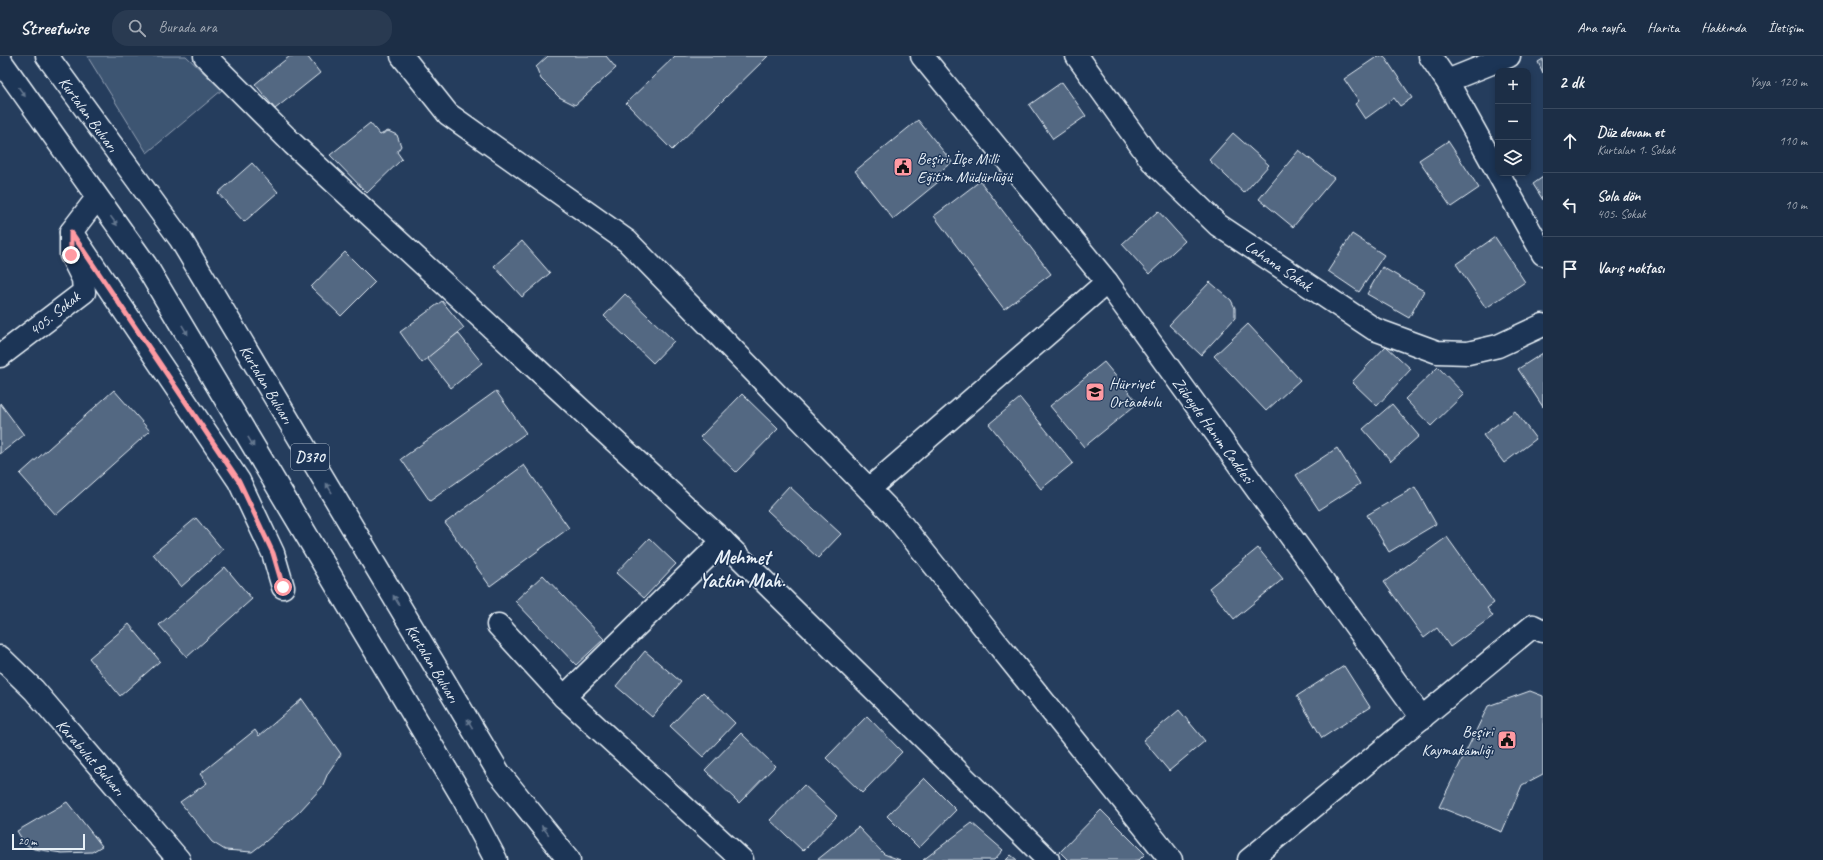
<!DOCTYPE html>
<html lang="tr">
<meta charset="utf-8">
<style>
body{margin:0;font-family:Caveat,sans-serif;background:#293a51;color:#f1f3f6}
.controls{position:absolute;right:12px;top:12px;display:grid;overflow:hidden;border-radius:8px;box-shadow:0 2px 6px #0003}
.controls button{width:36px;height:36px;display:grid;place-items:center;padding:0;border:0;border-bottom:1px solid #3a4a5f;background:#1c2e46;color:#f1f3f6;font:20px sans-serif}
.scale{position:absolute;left:12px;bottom:10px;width:73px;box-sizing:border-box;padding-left:4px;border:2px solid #e8f1f8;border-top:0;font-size:11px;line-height:14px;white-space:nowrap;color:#e8f1f8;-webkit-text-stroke:3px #1d3557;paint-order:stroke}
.stop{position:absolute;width:12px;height:12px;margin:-9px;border:3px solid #ff9aa2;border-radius:50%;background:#fff}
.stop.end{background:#ff9aa2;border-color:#fff;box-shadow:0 1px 4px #0008}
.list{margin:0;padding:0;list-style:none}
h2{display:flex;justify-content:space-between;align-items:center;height:52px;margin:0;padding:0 16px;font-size:17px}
h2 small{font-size:13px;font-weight:400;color:#a0a8b3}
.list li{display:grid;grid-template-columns:26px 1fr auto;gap:12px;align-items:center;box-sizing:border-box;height:64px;padding:0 16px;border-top:1px solid #3a4a5f}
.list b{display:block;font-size:15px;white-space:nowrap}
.list p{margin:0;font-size:13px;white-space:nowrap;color:#a0a8b3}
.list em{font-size:13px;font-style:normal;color:#a0a8b3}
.icon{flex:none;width:22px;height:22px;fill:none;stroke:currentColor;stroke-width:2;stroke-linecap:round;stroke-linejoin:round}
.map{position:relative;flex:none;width:1543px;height:804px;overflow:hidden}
header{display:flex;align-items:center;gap:24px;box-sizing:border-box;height:56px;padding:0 20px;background:#1c2e46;border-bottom:1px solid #3a4a5f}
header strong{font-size:19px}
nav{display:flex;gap:22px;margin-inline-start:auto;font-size:14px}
.search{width:280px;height:36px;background:#293a51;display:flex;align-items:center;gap:10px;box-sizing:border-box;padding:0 14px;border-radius:16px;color:#a0a8b3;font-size:15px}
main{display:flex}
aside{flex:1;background:#1c2e46}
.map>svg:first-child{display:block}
.green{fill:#3e5472;stroke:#93a2b5}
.building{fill:#536782;stroke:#e8f1f8}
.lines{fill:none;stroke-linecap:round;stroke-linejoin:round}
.minor-casing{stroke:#e8f1f8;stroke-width:25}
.highway-casing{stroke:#e8f1f8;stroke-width:25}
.minor{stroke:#1d3557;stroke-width:22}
.highway{stroke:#1d3557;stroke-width:22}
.oneway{fill:#64778f}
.route{stroke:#ff9aa2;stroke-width:5}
.labels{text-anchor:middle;stroke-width:3;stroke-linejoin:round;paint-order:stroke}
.shield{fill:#1d3557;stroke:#abb9c8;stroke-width:1}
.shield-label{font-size:15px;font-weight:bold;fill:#e8f1f8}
.street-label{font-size:16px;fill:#e8f1f8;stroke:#1d3557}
.poi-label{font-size:16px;fill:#e8f1f8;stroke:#1d3557;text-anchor:start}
.district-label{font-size:20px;font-weight:bold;fill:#e8f1f8;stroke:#1d3557}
</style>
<header>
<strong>Streetwise</strong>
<div class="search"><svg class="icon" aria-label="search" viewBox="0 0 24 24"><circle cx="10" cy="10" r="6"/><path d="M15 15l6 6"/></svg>Burada ara</div>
<nav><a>Ana sayfa</a><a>Harita</a><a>Hakkında</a><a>İletişim</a></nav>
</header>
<main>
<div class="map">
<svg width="1543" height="804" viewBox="0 0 1543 804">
<rect width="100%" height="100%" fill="#253d5d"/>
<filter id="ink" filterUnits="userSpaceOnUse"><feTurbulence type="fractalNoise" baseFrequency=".025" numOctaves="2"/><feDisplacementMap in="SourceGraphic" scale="8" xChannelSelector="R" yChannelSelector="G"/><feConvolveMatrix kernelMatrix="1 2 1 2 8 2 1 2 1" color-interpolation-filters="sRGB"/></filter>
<g filter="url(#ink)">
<polygon class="green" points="87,0 186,0 222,34 147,97"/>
<g class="building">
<polygon points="290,0 307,0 320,17 275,53 255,28"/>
<polygon points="548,0 606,0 616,12 575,49 559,41 541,23 536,11"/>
<polygon points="675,0 768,0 672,94 626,47"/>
<polygon points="1378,0 1384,0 1412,42 1400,50 1394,42 1365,63 1355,48 1359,45 1344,23"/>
<polygon points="1543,3 1543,17 1538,6"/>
<polygon points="1062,26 1086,60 1053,83 1029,49"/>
<polygon points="918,64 952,106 933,121 937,127 893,163 855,115"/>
<polygon points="370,67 380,79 388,75 397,79 401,90 397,96 402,103 367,137 330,99"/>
<polygon points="1233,77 1269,109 1244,137 1209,104"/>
<polygon points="1448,85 1479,132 1451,151 1419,104"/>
<polygon points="1299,94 1334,122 1293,171 1259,143"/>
<polygon points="252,107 278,136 244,166 218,137"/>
<polygon points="1543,121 1543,144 1533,128"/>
<polygon points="980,125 1051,218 1004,253 934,160"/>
<polygon points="1158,155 1185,185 1149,218 1122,188"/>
<polygon points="1352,178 1384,199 1359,236 1328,215"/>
<polygon points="1495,181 1525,226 1486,252 1456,208"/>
<polygon points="522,185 550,217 522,241 494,210"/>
<polygon points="345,196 375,226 341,260 311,231"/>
<polygon points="1382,211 1424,235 1409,262 1367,238"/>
<polygon points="1210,226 1231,244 1235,252 1235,262 1201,299 1169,269"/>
<polygon points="625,238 674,285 653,307 604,260"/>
<polygon points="442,245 464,272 422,307 400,276"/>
<polygon points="1248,268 1300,324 1266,355 1214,300"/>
<polygon points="458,277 482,307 451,332 427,302"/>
<polygon points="1386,290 1411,313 1377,350 1352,326"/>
<polygon points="1543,297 1543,351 1518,313"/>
<polygon points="1104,306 1138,347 1084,391 1050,350"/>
<polygon points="1438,311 1464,338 1431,370 1405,343"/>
<polygon points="114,334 150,375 56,459 20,418"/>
<polygon points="496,335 526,377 430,445 401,403"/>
<polygon points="742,338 778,373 736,416 700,381"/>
<polygon points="1020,342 1073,407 1041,433 989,368"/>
<polygon points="0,347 24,379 0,398"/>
<polygon points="1392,348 1419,380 1391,405 1363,373"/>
<polygon points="1515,355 1536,383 1504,407 1483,379"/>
<polygon points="1337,392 1360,428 1319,454 1296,419"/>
<polygon points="524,409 569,472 490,530 445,467"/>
<polygon points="789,430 841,478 818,502 767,454"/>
<polygon points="1415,431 1436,468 1389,496 1367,459"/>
<polygon points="196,462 223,494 181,531 153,498"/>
<polygon points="1447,481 1494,547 1487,552 1493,560 1450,591 1437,572 1424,582 1384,526"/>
<polygon points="649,482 676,508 644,542 616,517"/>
<polygon points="1258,492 1283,523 1234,563 1209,532"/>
<polygon points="225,511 252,543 187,601 159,569"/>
<polygon points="543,519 604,583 576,609 515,545"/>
<polygon points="129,568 160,605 120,640 89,602"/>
<polygon points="645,595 681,626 652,661 616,630"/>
<polygon points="1344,610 1370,651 1322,682 1297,640"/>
<polygon points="1530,635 1543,640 1543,718 1522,729 1502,776 1439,751 1488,650"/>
<polygon points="703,636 735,667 703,701 670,670"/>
<polygon points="302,643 341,698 328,717 322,731 299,756 265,786 252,796 225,794 212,786 180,746 207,727 200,718 255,674 259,680"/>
<polygon points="1179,654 1205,685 1169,715 1143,684"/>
<polygon points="867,660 902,696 862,737 826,702"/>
<polygon points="741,677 775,710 739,747 705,714"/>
<polygon points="924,722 956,754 919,792 887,760"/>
<polygon points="804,729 837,760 803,795 770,764"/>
<polygon points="67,746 102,790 92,796 62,797 34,793 25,788 17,775"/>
<polygon points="1101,754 1145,798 1139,804 1068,804 1060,796"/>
<polygon points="972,767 1003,794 994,804 923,804"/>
<polygon points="858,771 884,798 900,804 817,804"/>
<polygon points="1011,799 1017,804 1006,804"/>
</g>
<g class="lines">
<defs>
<g id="minor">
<polyline points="205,0 293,88 723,485 1048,804"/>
<polyline points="402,0 448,58 627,185 894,459 1171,804"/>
<polyline points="922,0 1107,226 1422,662"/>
<polyline points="1077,0 1152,105 1218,169 1374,273 1437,296 1468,297 1498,290 1543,269"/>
<polyline points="1430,0 1447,25 1543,198"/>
<polyline points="1447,25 1509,0"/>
<polyline points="71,176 239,425 273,497 283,531"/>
<polyline points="0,300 84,236 83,223 71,199 71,176 97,142"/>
<polyline points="869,433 1107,226"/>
<polyline points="498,569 564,641 742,804"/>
<polyline points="0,601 34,634 179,804"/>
<polyline points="564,641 723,485"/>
<polyline points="1249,804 1533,570 1543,575"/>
</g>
<g id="highway">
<polyline points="47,0 181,184 499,717 569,804"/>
<polyline points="0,4 145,208 463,742 496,804"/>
</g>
</defs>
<use href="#minor" class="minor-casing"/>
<use href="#highway" class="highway-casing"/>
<use href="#minor" class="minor"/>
<use href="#highway" class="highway"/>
</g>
<defs><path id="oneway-solid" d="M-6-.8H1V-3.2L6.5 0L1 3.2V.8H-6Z"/></defs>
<g class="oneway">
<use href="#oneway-solid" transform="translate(22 36) rotate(55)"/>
<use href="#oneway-solid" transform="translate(114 165) rotate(54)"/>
<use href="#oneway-solid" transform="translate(185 274) rotate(59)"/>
<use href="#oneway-solid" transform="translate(251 386) rotate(59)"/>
<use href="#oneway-solid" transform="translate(329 432) rotate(-121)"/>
<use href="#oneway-solid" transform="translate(396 544) rotate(-121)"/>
<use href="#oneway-solid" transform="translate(470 668) rotate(-121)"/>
<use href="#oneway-solid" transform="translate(545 774) rotate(-129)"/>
</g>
</g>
<g class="lines" filter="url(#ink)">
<polyline class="route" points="71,199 71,176 239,425 273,497 283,531"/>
</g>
<defs>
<symbol id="civic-square" viewBox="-11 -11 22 22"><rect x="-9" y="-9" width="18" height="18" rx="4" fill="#ff9aa2" stroke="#1d3557"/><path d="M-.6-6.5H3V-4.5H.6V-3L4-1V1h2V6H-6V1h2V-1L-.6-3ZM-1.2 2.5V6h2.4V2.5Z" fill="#111"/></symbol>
<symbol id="school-square" viewBox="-11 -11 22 22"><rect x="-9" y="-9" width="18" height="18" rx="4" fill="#ff9aa2" stroke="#1d3557"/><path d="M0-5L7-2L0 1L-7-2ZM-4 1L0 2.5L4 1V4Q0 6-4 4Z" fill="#111"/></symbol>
</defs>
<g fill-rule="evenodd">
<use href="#civic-square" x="892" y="100" width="22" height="22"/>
<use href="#school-square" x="1084" y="325" width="22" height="22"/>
<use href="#civic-square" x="1496" y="673" width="22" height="22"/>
</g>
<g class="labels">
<rect class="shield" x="291" y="388" width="38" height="26" rx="3"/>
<g class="shield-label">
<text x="310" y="406">D370</text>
</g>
<g class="street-label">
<text transform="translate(89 58) rotate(54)" y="6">Kurtalan Bulvarı</text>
<text transform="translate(1279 209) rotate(34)" y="6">Lahana Sokak</text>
<text transform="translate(54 257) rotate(-39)" y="6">405. Sokak</text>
<text transform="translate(267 328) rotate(59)" y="6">Kurtalan Bulvarı</text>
<text transform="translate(1214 374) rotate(54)" y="6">Zübeyde Hanım Caddesi</text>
<text transform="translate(433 607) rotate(59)" y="6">Kurtalan Bulvarı</text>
<text transform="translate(91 701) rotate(49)" y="6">Karabulut Bulvarı</text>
</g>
<g class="poi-label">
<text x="917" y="108">Beşiri İlçe Milli<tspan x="917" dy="18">Eğitim Müdürlüğü</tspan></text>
<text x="1109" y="333">Hürriyet<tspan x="1109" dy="18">Ortaokulu</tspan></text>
<text x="1493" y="681" text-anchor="end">Beşiri<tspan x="1493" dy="18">Kaymakamlığı</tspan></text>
</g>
<g class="district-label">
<text x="742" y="508">Mehmet<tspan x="742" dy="23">Yatkın Mah.</tspan></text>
</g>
</g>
</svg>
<div class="controls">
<button>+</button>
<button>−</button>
<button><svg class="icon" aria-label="layers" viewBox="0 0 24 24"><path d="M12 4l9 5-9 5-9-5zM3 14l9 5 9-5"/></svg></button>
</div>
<div class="scale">20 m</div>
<div class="stop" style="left:283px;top:531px"></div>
<div class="stop end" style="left:71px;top:199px"></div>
</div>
<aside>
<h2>2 dk<small>Yaya · 120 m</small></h2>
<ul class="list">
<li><svg class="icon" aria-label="ahead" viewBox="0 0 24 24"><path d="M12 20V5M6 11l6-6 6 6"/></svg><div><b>Düz devam et</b><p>Kurtalan 1. Sokak</p></div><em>110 m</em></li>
<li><svg class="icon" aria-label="left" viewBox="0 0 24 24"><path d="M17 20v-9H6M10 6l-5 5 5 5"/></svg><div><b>Sola dön</b><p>405. Sokak</p></div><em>10 m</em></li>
<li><svg class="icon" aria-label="arrive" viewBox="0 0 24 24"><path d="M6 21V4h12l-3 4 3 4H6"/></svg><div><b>Varış noktası</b></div></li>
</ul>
</aside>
</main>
